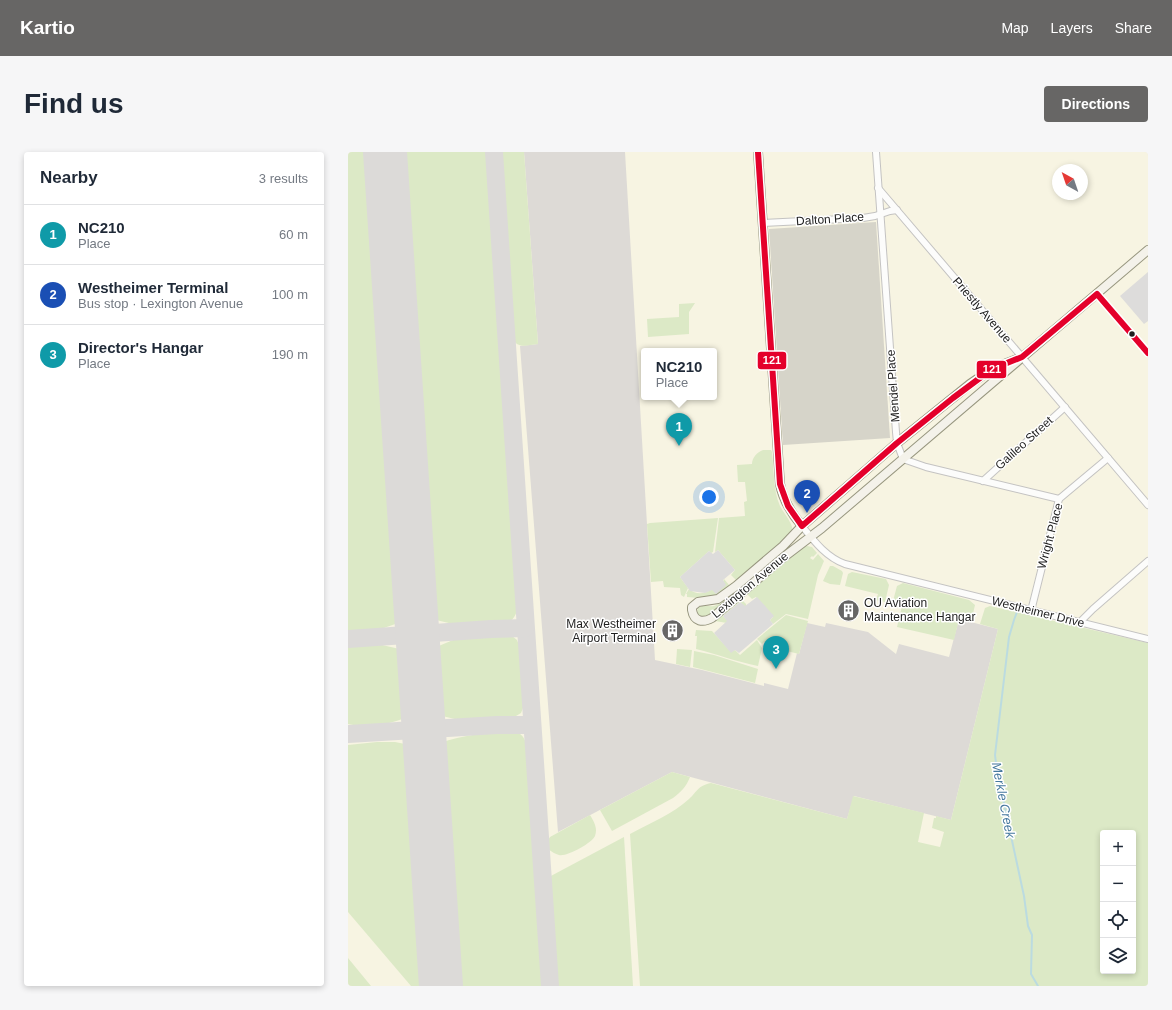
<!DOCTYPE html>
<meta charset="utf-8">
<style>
body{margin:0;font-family:Helvetica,sans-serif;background:#f6f6f7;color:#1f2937}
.controls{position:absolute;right:12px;bottom:12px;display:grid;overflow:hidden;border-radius:4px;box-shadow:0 2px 6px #0003}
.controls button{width:36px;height:36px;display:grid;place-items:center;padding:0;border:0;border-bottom:1px solid #e0e1e3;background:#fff;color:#1f2937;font:20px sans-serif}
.compass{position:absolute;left:704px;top:12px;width:36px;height:36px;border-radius:50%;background:#fff;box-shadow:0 2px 6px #0003;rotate:320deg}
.you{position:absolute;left:361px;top:345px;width:14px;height:14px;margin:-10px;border:3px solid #fff;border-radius:50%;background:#1a73e8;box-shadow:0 0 0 6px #1a73e833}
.badge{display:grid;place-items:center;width:26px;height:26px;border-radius:50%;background:#676665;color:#fff;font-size:13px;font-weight:700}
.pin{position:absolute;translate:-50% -33px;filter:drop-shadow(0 1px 2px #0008)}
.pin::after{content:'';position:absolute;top:21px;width:14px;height:12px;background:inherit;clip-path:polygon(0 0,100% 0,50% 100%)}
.popup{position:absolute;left:293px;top:196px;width:76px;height:52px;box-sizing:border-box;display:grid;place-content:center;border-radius:4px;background:#fff;filter:drop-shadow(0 1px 3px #0005);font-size:13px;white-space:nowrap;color:#747a83}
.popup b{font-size:15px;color:#1f2937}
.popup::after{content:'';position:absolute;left:50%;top:100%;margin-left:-8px;border:8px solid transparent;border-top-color:#fff}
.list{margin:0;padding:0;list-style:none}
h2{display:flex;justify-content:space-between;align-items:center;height:52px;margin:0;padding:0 16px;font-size:17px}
h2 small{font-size:13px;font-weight:400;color:#747a83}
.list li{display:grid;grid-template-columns:26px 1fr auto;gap:12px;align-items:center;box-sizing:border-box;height:60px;padding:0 16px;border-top:1px solid #e0e1e3}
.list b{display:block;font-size:15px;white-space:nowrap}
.list p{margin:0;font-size:13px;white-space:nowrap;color:#747a83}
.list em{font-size:13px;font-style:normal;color:#747a83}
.icon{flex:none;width:22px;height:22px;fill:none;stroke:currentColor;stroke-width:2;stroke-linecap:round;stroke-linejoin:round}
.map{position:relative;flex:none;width:800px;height:834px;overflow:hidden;border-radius:4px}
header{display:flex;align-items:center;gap:24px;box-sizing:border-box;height:56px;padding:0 20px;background:#676665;color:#fff}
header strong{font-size:19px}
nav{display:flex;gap:22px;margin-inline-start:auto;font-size:14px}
.intro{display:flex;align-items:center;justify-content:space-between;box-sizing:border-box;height:96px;padding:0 24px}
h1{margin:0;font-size:28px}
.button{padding:10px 18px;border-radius:4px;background:#676665;color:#fff;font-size:14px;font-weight:700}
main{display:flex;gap:24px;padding:0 24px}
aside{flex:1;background:#fff;border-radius:4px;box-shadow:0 2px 6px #0003}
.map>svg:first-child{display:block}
.education{fill:#f7f4e2;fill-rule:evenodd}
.airport{fill:#dddad6}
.construction{fill:#d6d4c9}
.grass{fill:#dce9c6;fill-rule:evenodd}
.parking{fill:#dddcdb}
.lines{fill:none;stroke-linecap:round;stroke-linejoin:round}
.stream{stroke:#bbdbe0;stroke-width:2}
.taxiway{stroke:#dcdad8;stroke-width:18}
.runway{stroke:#dcdad8;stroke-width:44}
.street-casing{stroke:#c4c3c2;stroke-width:8}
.secondary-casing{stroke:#97967f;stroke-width:10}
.street{stroke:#fcfcfb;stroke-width:6}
.secondary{stroke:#f4f2ea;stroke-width:8}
.bus-1-casing{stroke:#fff;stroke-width:9}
.bus-1{stroke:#e4002b;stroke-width:6}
.bus-dot{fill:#1f1f1f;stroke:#fff;stroke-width:1.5}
.labels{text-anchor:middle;stroke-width:3;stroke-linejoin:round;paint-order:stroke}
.street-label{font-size:12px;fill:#1f1f1f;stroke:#fff}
.poi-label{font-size:12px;fill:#1f1f1f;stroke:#fff;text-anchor:start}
.water-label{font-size:13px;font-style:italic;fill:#45789e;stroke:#fff}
.line-badge{stroke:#fff;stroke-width:1.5}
.badge-label{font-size:11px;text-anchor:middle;font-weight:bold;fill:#fff}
</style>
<header>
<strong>Kartio</strong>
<nav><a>Map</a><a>Layers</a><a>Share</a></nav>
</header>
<div class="intro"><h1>Find us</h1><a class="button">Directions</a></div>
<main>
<aside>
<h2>Nearby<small>3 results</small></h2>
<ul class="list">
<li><span class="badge" style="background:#0f9aa8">1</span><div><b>NC210</b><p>Place</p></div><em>60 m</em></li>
<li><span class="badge" style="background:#1a4fb4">2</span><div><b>Westheimer Terminal</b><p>Bus stop · Lexington Avenue</p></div><em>100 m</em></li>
<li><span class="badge" style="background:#0f9aa8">3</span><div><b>Director's Hangar</b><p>Place</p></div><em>190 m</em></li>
</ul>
</aside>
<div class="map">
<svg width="800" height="834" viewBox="0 0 800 834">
<rect width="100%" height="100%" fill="#edeae7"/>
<path class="education" d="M 0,0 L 800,0 L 800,834 L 0,834 ZM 710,18 L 734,18 L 734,42 L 710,42 ZM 296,199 L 366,199 L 366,245 L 296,245 ZM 755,681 L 785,681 L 785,819 L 755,819 Z"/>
<polygon class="airport" points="176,0 277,0 307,508 354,518 416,534 416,531 440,537 449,501 451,502 459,471 477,475 478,471 520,480 548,502 551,492 601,505 611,467 650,477 603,668 506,644 499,667 324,620 210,680 172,194 190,192"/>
<polygon class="construction" points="528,70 542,286 435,293 421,77"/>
<g class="grass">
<polygon points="0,0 22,0 53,470 33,477 0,481"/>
<path d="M 53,0 L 140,0 L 169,444 C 170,456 170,468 156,472 L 105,472 L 84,467 Z"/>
<path d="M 152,0 L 176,0 L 190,192 C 180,193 171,197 165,188 Z"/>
<polygon points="347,151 341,160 341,182 300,185 299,167 331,165 331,152"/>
<path d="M 415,298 L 423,298 L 424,300 C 426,318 425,338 432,354 C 435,360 446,373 444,378 C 440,388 400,419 390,428 L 388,428 L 383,423 L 387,418 L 370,398 L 367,400 L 371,366 L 397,364 L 396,350 L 399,349 L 397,330 L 390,330 L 389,313 L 404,312 C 404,306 409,300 415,298 Z"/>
<polygon points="370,366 365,400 363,401 361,399 332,425 340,436 336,445 333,443 332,436 316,435 315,429 303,430 299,372 302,371"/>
<polygon points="459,394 464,395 469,401 465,405 464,404 462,406 465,408 470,402 476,409 470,423 460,467 438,462 425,472 422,468 425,465 408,445 404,447 400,443 400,438 455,395"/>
<polygon points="482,414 485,414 494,419 495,421 492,433 482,432 475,429"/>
<polygon points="504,420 538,427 541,433 537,450 528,448 530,442 497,434 500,422"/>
<path d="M 376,427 L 381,433 L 381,436 L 363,447 L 339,445 L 339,442 L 338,442 L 341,437 C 353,447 365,437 375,430 Z"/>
<polygon points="555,431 621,448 627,453 623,470 611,467 606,488 549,475 554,454 547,452 547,450 545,449 549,434"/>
<path d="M 384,440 L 387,441 L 360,467 L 352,467 L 349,461 L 350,456 C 355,452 360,455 366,454 C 373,452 379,445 384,440 Z"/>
<polygon points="390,447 394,448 398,452 398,454 396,455 392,450 375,464 380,469 379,471 367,469 366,468"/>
<path d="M 642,454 L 800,491 L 800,834 L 292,834 L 282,682 C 302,671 325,662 341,647 C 350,639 349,634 363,631 L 499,667 L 505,644 L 576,661 L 570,690 L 592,695 L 596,680 L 584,676 L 586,666 L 588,666 L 588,664 L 603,668 L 650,477 L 632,472 L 637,456 ZM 755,681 L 785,681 L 785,819 L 755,819 Z"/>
<polygon points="438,463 460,469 451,502 435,498 436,495 416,490 414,492 409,487"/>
<path d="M 348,478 L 364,479 L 383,500 L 387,498 L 392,503 L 409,488 L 414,496 L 410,514 C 389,510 369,502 348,497 L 349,484 L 347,484 Z"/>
<polygon points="158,482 164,484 169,488 173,499 177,551 173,561 163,567 111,568 90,563 86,496 105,488"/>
<path d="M 34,493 L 56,498 L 60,565 C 38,573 23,577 0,572 L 0,494 Z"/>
<polygon points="329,497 344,498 342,515 328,512"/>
<polygon points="346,499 366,503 410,517 407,531 345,515"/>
<path d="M 160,579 C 177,579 178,589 180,603 L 196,834 L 108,834 L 92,591 C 115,583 137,581 160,579 Z"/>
<polygon points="29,590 47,590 62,593 78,834 63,834 0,760 0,593"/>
<path d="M 324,620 L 342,625 C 338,635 333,640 325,646 L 264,679 L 252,658 Z"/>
<path d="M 242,663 C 246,670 250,676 247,684 C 244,691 219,705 211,703 C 207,702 204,700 200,697 L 199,690 L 202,685 Z"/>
<polygon points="276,685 285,834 208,834 201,725"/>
<polygon points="0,806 23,834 0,834"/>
</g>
<g class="parking">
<polygon points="800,120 800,169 796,172 772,144"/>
<polygon points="370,398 387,418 375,428 378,433 368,442 364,438 357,441 342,439 332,425 361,399 365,402"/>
<polygon points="409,445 426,464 422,468 425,472 391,501 387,498 383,501 366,481 379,469 375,464 392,450 397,454"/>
</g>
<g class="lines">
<polyline class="stream" points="669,460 666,468 661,485 647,603 649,619 676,744 680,774 684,783 683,822 690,834"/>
<g class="taxiway">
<polyline points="146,0 202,834"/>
<polyline points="0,487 143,477 177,476"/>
<polyline points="0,582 149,573 184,573"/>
</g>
<polyline class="runway" points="37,0 93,834"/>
<defs>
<g id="street">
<polyline points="528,0 548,280 549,291 555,307 578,315 711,347"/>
<polyline points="530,36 800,353"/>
<polyline points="415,71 515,66 527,64 542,59 549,58"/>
<polyline points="749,142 800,201"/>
<polyline points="635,329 717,255"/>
<path d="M 454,374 C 466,389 478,405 497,412 L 800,487"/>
<polyline points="683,459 711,347 760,306"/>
<polyline points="732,470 745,457 800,409"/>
</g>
<g id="secondary">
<path d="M 410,0 L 432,332 C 435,348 443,361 454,374"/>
<path d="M 674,205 L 644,217 L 622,232 L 549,291 L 454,374 L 435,394 L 388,434 L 370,447 L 350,450 L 344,455 L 344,458 C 346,470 355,471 364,466 L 432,408 L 474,376 L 800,98"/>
</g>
</defs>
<use href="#street" class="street-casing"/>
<use href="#secondary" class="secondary-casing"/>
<use href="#street" class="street"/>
<use href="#secondary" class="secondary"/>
<defs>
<polyline id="bus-1" points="410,0 432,332 440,354 454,374 549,291 605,246 644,217 674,205 749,142 800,201"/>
</defs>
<use href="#bus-1" class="bus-1-casing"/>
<use href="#bus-1" class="bus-1"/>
</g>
<defs>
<symbol id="building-disc" viewBox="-11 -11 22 22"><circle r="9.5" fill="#676665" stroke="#fff"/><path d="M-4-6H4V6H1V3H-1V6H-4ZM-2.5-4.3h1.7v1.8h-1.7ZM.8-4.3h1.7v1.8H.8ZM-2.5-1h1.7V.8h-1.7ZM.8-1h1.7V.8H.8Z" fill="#fff"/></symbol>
</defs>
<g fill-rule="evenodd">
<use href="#building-disc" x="488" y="446" width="25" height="25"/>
<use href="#building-disc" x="312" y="466" width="25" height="25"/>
</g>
<circle class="bus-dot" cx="784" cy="182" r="3.5"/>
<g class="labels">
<g class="street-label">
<text transform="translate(482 67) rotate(-4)" y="4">Dalton Place</text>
<text transform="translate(634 158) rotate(49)" y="4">Priestly Avenue</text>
<text transform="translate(545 234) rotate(-94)" y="4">Mendel Place</text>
<text transform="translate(676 291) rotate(-42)" y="4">Galileo Street</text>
<text transform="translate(702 384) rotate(-75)" y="4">Wright Place</text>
<text transform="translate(402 433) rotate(-40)" y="4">Lexington Avenue</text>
<text transform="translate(690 460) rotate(14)" y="4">Westheimer Drive</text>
</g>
<g class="poi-label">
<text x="516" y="455">OU Aviation<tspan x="516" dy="14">Maintenance Hangar</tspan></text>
<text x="308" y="476" text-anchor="end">Max Westheimer<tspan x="308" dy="14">Airport Terminal</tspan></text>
</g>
<g class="water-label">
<text transform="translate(656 648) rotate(79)" y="5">Merkle Creek</text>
</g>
</g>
<g class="line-badge">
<rect x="409" y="199" width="30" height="19" rx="4" fill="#e4002b"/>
<rect x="628" y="208" width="31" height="19" rx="4" fill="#e4002b"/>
</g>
<g class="badge-label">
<text x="424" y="212">121</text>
<text x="644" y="221">121</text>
</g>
</svg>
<div class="controls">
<button>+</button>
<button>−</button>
<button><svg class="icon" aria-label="locate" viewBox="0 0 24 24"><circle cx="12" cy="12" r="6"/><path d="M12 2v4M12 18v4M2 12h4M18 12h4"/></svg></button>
<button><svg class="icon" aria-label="layers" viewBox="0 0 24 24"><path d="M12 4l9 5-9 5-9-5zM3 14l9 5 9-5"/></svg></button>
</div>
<svg class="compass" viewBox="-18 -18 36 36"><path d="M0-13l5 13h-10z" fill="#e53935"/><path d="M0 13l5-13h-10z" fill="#747a83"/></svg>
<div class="you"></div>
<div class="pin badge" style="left:331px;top:294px;background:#0f9aa8">1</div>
<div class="popup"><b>NC210</b>Place</div>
<div class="pin badge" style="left:459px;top:361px;background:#1a4fb4">2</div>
<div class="pin badge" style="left:428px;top:517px;background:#0f9aa8">3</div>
</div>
</main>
